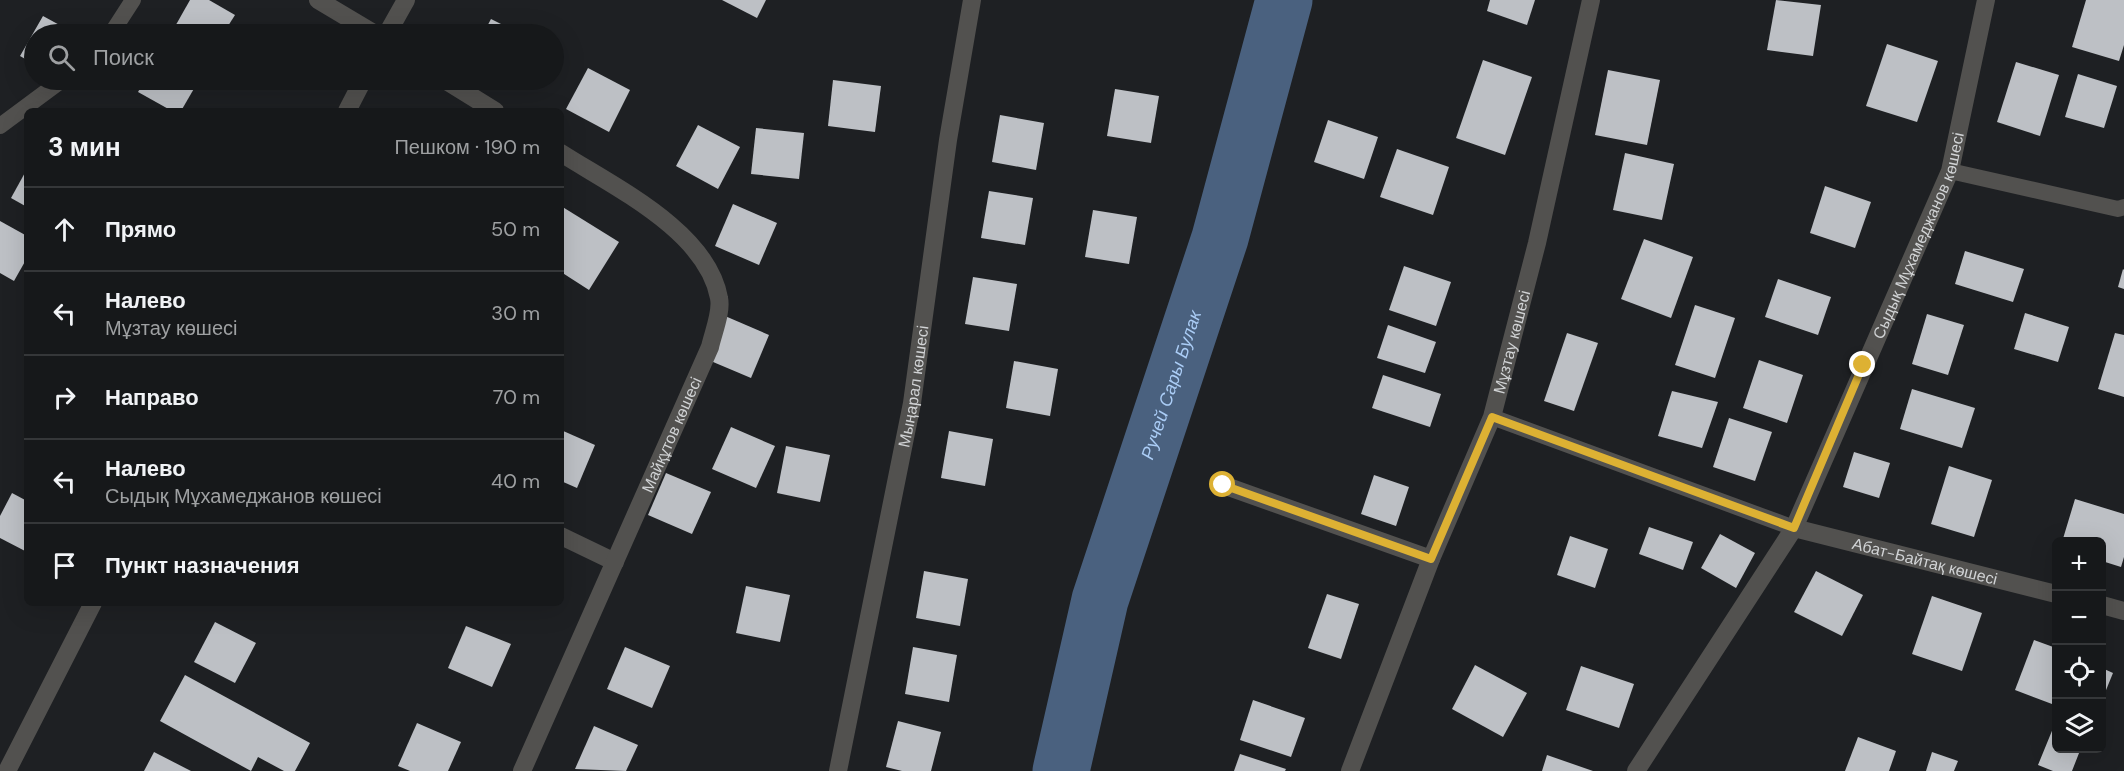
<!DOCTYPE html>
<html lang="ru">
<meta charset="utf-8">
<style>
body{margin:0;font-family:"DM Sans",sans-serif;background:#1f2123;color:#f1f3f6}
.controls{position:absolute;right:18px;bottom:18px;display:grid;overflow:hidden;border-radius:9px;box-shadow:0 6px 24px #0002}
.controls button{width:54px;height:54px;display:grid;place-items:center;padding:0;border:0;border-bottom:2px solid #353739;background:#16181a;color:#f1f3f6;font:30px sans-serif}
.stop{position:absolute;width:18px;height:18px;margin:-14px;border:4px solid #ddb133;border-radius:50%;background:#fff}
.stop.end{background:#ddb133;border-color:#fff;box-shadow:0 2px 6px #0008}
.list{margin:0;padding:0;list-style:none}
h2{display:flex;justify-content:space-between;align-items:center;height:78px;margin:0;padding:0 24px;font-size:26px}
h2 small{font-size:20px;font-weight:400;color:#9ea0a2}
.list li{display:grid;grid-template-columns:39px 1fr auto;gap:18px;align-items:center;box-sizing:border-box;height:84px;padding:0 24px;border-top:2px solid #353739}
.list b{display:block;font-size:22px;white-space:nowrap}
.list p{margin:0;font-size:20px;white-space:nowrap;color:#9ea0a2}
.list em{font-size:20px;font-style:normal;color:#9ea0a2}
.icon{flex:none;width:33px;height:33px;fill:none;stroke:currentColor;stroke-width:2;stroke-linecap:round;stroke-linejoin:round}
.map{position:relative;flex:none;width:2124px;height:771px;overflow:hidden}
.search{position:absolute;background:#16181a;box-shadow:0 6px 24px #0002;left:24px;top:24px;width:540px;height:66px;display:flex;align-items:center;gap:15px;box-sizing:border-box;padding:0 21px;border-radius:33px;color:#9ea0a2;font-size:22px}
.panel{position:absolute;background:#16181a;box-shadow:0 6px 24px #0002;left:24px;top:108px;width:540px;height:498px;border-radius:9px}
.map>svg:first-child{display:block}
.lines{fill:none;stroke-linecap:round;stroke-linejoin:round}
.river{stroke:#4a617f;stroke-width:57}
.building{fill:#bdc0c5}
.lane{stroke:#52514f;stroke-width:16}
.street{stroke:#52514f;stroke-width:18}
.route{stroke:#ddb133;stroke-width:8}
.labels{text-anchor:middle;stroke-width:6;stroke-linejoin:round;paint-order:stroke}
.street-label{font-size:16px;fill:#d1d3d5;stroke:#090a0b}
.water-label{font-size:18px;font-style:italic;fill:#abcdf6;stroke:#090a0b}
</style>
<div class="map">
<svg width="2124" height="771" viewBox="0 0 2124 771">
<rect width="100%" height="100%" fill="#1e2023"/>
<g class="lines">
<path class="river" id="s1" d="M 1061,771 L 1100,600 L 1220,238 L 1284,0"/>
</g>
<g class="building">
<polygon points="190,0 209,0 235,15 223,34 181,34 173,30"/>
<polygon points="722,0 766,0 757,18"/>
<polygon points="1490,0 1535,0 1527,25 1487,11"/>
<polygon points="1776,0 1821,5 1813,56 1767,50"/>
<polygon points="2086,0 2124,0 2124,45 2119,61 2072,47"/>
<polygon points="43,16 76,34 34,34 34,64 20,56"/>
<polygon points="491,19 521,34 483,34"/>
<polygon points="1887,44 1938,61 1917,122 1866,106"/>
<polygon points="1483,60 1532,77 1505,155 1456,138"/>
<polygon points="2016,62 2059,75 2040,136 1997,122"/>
<polygon points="588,68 630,90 609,132 566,109"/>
<polygon points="1608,70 1660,80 1647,145 1595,135"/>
<polygon points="2078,74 2117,86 2104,128 2065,117"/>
<polygon points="145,80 199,80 181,111 172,111 138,92"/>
<polygon points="833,80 881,86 875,132 828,126"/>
<polygon points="1115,89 1159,96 1151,143 1107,136"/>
<polygon points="1000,115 1044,123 1036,170 992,162"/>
<polygon points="1328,120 1378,137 1364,179 1314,162"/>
<polygon points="698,125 740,147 718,189 676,166"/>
<polygon points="756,128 804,133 799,179 751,174"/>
<polygon points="1397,149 1449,167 1433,215 1380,197"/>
<polygon points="1625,153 1674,164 1662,220 1613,210"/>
<polygon points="27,169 27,207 11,198"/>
<polygon points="1825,186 1871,202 1855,248 1810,233"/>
<polygon points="989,191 1033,198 1025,245 981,238"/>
<polygon points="733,204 777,223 759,265 715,246"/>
<polygon points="561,206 619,242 589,290 561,272"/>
<polygon points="1093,210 1137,217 1129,264 1085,257"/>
<polygon points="0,221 27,236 27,258 14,281 0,273"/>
<polygon points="1644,239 1693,257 1671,318 1621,299"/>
<polygon points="1965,251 2024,269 2013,302 1955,284"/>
<polygon points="1404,266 1451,282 1436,326 1389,310"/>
<polygon points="2123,269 2124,270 2124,289 2118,287"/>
<polygon points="973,277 1017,284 1009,331 965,324"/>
<polygon points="1778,279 1831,297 1818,335 1765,317"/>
<polygon points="1695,305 1735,318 1715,378 1675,365"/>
<polygon points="2025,313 2069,327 2058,362 2014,349"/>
<polygon points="1927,314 1964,325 1948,375 1912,364"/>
<polygon points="725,316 769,335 751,378 706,359"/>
<polygon points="1388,325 1436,342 1425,373 1377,358"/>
<polygon points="1567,333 1598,343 1574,411 1544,401"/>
<polygon points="2115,333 2124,335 2124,397 2098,389"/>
<polygon points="1759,360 1803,375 1787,423 1743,408"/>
<polygon points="1014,361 1058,369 1050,416 1006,408"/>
<polygon points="1383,375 1441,394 1430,427 1372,408"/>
<polygon points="1912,389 1975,408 1962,448 1900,429"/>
<polygon points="1672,391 1718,402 1702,448 1658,436"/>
<polygon points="1729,418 1772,432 1755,481 1713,467"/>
<polygon points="731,427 775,446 756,488 712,469"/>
<polygon points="561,430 595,445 577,488 561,481"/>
<polygon points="949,431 993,439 985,486 941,478"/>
<polygon points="786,446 830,455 820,502 777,493"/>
<polygon points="1854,452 1890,463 1879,498 1843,487"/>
<polygon points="1949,466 1992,480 1974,537 1931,524"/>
<polygon points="666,473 711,492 692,534 648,515"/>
<polygon points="1374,475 1409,487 1396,526 1361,514"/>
<polygon points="12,493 27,501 27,552 0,538 0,516"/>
<polygon points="2075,499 2124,514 2124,557 2121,567 2102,561 2102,542 2062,542"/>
<polygon points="1649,527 1693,542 1683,570 1639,554"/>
<polygon points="1720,534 1755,553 1736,588 1701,568"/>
<polygon points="1570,536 1608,549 1595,588 1557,575"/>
<polygon points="924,571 968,579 960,626 916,618"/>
<polygon points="1816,571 1863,595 1842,636 1794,612"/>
<polygon points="746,586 790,595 780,642 736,633"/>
<polygon points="1327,594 1359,604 1341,659 1308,648"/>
<polygon points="1932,596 1982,613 1962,671 1912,654"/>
<polygon points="215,622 256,643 235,683 194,662"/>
<polygon points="466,626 511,644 492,687 448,668"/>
<polygon points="2034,640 2056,648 2056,693 2052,704 2015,690"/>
<polygon points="625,647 670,666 652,708 607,689"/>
<polygon points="913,647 957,655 949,702 905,694"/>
<polygon points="1475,665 1527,693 1503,737 1452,709"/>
<polygon points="1581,666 1634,684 1619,728 1566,710"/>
<polygon points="2102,668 2113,673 2102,700"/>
<polygon points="185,675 310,743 295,771 284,771 258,757 251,771 160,721"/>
<polygon points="1253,700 1305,718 1291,757 1240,740"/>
<polygon points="898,721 941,732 931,771 902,771 886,767"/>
<polygon points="2056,721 2056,748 2081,748 2072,771 2053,771 2038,765"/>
<polygon points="417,723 461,742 448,771 410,771 398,766"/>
<polygon points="594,726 638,745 626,771 575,769"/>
<polygon points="1858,737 1896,751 1889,771 1845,771"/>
<polygon points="154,752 191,771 144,771"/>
<polygon points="1932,752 1958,761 1954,771 1926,771"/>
<polygon points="1240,754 1286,769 1285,771 1234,771"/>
<polygon points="1547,755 1593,771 1542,771"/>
</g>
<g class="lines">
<g class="lane">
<polyline points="111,34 133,0"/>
<polyline points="0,126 62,80"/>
<polyline points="1950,171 2118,209 2124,207"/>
<polyline points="1492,417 1794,528"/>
</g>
<g class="street">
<polyline points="318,0 375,34"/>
<polyline points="387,34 406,0"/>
<polyline points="445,80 495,111"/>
<polyline points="347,111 363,80"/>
<polyline points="1223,485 1431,559"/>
<path id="s2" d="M 1794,528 L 2056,594"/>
<polyline points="561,536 615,562"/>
<polyline points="2102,605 2124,611"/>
<polyline points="7,771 93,603"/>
<path id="s3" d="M 522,771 L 710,347 C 713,333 722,312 719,298 C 707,231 614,187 561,153"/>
<path id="s4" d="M 838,771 L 912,403 L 948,140 L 972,0"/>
<path id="s5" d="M 1350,771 L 1431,559 L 1492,417 L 1537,243 L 1591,0"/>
<path id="s6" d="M 1636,771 L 1794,528 L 1950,171 L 1986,0"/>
</g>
</g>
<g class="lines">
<polyline class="route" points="1223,485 1431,559 1492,417 1794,528 1863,365"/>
</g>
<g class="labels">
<g class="street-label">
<text dy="6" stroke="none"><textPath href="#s6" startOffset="608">Сыдық Мұхамеджанов көшесі</textPath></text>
<text dy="6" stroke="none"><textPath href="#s5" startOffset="459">Мұзтау көшесі</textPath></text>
<text dy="6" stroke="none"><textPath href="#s4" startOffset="392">Мыңарал көшесі</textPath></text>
<text dy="6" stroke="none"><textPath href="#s3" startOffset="368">Майқұтов көшесі</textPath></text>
<text dy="6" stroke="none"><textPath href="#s2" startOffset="135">Абат-Байтақ көшесі</textPath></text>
</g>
<g class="water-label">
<text dy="6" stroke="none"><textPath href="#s1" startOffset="402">Ручей Сары Булак</textPath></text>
</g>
</g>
</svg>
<div class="controls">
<button>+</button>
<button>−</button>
<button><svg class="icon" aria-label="locate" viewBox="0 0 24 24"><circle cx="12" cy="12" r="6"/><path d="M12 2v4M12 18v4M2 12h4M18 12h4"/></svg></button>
<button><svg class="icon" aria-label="layers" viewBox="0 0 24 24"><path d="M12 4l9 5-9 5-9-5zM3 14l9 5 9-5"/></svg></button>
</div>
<div class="stop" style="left:1223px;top:485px"></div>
<div class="stop end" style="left:1863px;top:365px"></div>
<div class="search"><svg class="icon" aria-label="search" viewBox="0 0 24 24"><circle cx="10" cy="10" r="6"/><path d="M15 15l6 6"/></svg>Поиск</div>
<section class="panel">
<h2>3 мин<small>Пешком · 190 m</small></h2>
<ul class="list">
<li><svg class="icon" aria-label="ahead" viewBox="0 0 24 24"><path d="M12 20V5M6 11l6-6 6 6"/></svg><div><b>Прямо</b></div><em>50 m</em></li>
<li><svg class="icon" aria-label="left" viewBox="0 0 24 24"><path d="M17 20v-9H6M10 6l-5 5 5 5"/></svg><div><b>Налево</b><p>Мұзтау көшесі</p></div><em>30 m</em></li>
<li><svg class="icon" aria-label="right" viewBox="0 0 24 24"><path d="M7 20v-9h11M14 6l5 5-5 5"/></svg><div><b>Направо</b></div><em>70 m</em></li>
<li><svg class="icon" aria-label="left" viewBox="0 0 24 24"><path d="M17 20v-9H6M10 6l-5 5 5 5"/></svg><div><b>Налево</b><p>Сыдық Мұхамеджанов көшесі</p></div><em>40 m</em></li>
<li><svg class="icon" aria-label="arrive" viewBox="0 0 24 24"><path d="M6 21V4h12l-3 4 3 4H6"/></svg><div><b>Пункт назначения</b></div></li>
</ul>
</section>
</div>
